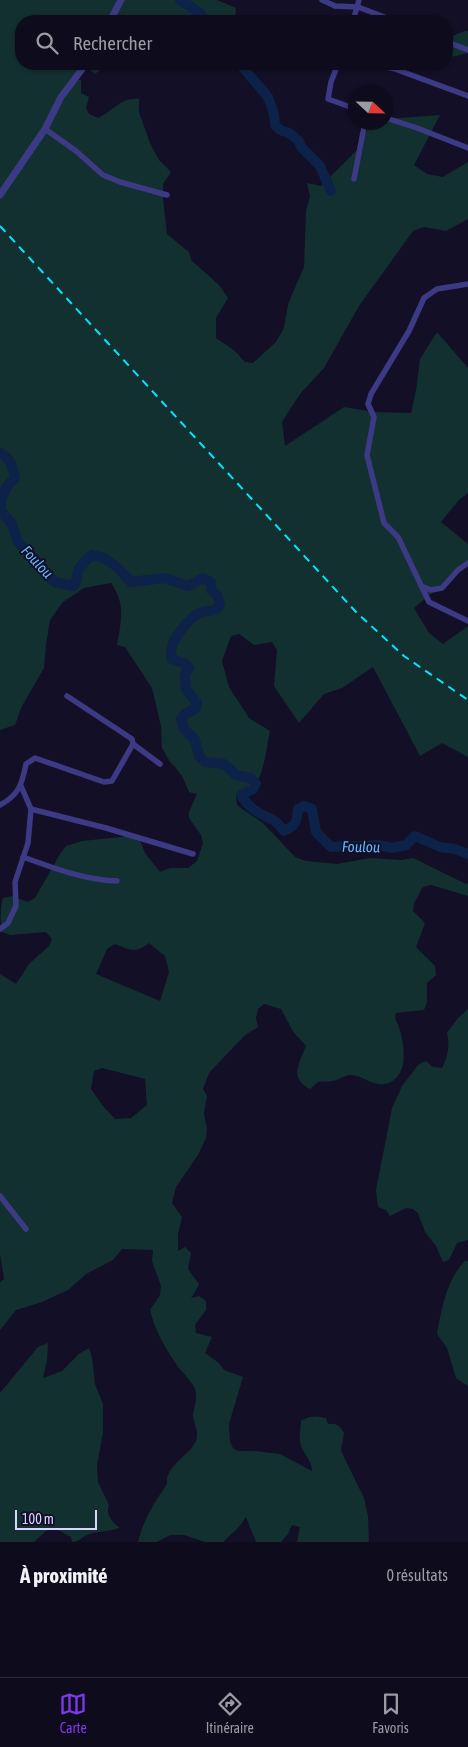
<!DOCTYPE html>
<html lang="fr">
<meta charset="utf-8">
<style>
body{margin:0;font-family:"Asap Condensed",sans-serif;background:#171425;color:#f1f3f6}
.compass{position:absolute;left:348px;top:85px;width:45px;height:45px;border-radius:50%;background:#0e0b1c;box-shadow:0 1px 4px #0004;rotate:112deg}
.scale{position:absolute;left:15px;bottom:12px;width:82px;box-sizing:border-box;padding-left:5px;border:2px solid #d9d4ff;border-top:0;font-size:14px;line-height:18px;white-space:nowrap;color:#d9d4ff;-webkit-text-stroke:4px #130f26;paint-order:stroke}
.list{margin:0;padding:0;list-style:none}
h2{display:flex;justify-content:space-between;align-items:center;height:65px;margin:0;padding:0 20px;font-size:21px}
h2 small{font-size:16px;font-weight:400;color:#9b9ba3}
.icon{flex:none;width:28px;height:28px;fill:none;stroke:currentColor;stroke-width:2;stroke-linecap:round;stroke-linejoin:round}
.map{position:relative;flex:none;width:468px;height:1542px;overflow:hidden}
.search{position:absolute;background:#0e0b1c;box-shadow:0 1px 4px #0004;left:15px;right:15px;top:15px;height:55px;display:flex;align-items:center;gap:12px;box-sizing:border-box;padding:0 18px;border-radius:20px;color:#9b9ba3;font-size:19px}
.sheet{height:135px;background:#0e0b1c}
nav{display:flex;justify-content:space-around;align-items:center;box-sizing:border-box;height:70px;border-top:1px solid #2e2b3b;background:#0e0b1c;font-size:14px;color:#9b9ba3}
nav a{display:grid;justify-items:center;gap:2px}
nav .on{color:#7c3aed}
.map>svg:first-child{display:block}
.green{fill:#12302f;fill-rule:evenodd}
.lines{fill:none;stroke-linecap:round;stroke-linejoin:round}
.river{stroke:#0c2248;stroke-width:10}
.minor{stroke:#3d3a85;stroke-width:5.5}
.tertiary{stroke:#3d3a85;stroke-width:7}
.rail{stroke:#00e5ff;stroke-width:2;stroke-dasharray:8 6;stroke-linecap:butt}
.labels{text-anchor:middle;stroke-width:4;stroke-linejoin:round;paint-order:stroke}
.water-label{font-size:15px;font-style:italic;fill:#62b6ff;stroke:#130f26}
</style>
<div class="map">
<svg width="468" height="1542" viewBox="0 0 468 1542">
<rect width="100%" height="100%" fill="#130f26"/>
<g class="green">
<path d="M 0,0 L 217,0 L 236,8 L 235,21 L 21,21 L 21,64 L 118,64 L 103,68 L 95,74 L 85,66 L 74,79 L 81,80 L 81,93 L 89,97 L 86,108 L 89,114 L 98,118 C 113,111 121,97 139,99 L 139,112 L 150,143 L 159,160 L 171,172 L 163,184 L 163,198 L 167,234 L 189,252 L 191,260 L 219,285 L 228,298 L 216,318 L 216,338 L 235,351 L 245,362 L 253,363 L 276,342 L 284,328 L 288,304 L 304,267 L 306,211 L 310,196 L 307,183 L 321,186 L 356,151 L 371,123 L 386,122 L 386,119 L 440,115 L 414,165 L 427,174 L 443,177 L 468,162 L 468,219 L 446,231 L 424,227 L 413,231 L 359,306 L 324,368 L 300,394 L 282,422 L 285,446 L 344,407 L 374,412 L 411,413 L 416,391 L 420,359 L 437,332 L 468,368 L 468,493 L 459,500 L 441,522 L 468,544 L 468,563 L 414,608 L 429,633 L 443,644 L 468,626 L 468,757 L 442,743 L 420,756 L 373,667 L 342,688 L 324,694 L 299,723 L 274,686 L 277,650 L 272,642 L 254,645 L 239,634 L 231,636 L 222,661 L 229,687 L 249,718 L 270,731 C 265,753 264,794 236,796 L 237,804 L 241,808 L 263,823 L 295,857 L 306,861 L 337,864 L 370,858 L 401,860 L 413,858 L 466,884 L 468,883 L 468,896 L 431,885 L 423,887 L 414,903 L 413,911 L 425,923 L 416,947 L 435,966 L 436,975 L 427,983 L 427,1002 L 424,1010 L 396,1013 L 395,1018 C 404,1035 413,1079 384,1084 C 372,1086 362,1075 351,1075 C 344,1075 339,1080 333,1081 C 328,1082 323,1081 318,1082 L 310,1089 C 289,1078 299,1063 306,1046 L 294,1033 L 281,1009 L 264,1004 L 258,1009 L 256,1018 L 258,1027 L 244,1036 L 209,1073 L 203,1089 L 207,1096 L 204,1113 L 207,1130 L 206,1138 L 198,1155 L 176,1187 L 172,1203 L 182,1217 L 178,1234 L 178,1251 L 185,1247 L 191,1253 L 188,1269 L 199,1284 L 195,1292 L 191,1298 L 199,1296 L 206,1301 L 206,1310 L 195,1325 L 196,1333 L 212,1337 L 205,1353 L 219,1363 L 224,1370 L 243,1377 L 229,1424 L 230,1442 L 233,1448 L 238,1451 L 255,1451 L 280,1454 L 312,1471 C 312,1460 302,1453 300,1442 C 299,1435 301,1427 301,1421 C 309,1415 317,1416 326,1418 L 328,1424 C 337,1423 340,1426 344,1433 L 341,1451 L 364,1498 L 368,1516 L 369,1542 L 297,1542 L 300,1527 L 292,1525 L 288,1534 L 281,1542 L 256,1542 L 246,1517 L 239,1527 L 223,1542 L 205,1542 L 184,1535 L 170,1535 L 157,1542 L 138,1542 C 143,1520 154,1503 167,1484 C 164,1463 199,1452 197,1434 C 197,1428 193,1421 193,1415 C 194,1407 198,1398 195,1389 C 192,1382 184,1374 179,1368 C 166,1350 155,1331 150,1310 L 160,1295 L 161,1286 L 152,1261 L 153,1250 L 122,1249 L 113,1260 L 86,1274 L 68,1290 L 42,1302 L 16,1310 L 0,1330 L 0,1282 L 4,1279 L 0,1254 L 0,974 L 16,984 L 29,964 L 49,946 L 52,939 L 46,932 L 10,935 L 2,932 C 0,921 0,909 3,898 L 12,896 L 28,902 L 35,898 L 60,854 L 66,846 L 82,841 L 130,836 L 139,838 L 145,853 L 160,872 L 170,868 L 188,868 L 197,861 L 203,843 L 201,835 L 189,818 L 189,812 L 197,794 L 189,792 L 182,776 L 176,768 L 170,762 L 162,748 L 161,726 L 152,688 L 125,647 L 117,645 C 121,621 126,604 111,583 L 84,588 L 63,602 L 50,620 L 46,645 L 44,668 L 22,706 L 15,725 L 0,730 ZM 149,943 L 165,956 L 169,972 L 160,1001 L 96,974 L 107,949 L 115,944 C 131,950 135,954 149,943 ZM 102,1068 L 145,1079 L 147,1105 L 131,1118 L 115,1119 L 103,1106 L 91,1089 L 94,1071 Z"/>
<polygon points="465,31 468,31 468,53 447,58 447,38"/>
<polygon points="205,64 233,64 233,71 228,65 215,70 203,67"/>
<path d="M 468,1009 L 468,1240 L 457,1243 L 449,1260 L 443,1262 L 436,1246 L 425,1232 L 418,1213 L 413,1209 L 406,1208 L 390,1216 L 386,1210 L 378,1207 L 376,1190 L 392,1108 L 402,1086 L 418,1065 L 426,1061 L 433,1067 L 442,1068 C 448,1057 450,1045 447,1033 L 458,1018 Z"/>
<path d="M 465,1261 L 468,1261 L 468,1386 L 456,1378 L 447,1348 L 437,1334 C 442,1307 446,1281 465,1261 Z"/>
<path d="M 48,1343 L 47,1361 L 43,1378 L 62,1371 L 79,1354 L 89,1348 L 92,1357 L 95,1384 L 103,1404 L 103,1432 L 97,1466 L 98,1482 L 109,1505 C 105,1515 113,1523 120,1528 C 111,1531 93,1532 87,1535 C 81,1538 79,1542 72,1542 L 71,1537 L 56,1529 L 46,1531 L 34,1542 L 0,1542 L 0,1393 L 38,1347 Z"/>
</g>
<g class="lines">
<g class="river">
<polyline points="180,0 200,13 207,21"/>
<polyline points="240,64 268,97 274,114 275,125 280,130 289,133 299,141 301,147 320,166 331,191"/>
<path d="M 0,453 C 11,458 13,468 15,478 C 5,486 1,498 0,510 L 11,523 L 18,542 L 41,565 L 50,578 L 55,582 L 74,586 C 78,579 76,577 78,571 C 80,565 87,560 92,555 C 108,556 120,570 131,582 L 164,578 L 188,586 L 203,578 L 211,582 L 211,590 L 218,596 L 220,604 C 215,614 209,609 200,613 C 189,617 172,640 171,651 C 171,654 172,657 172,659 L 184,663 L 189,668 L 185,674 L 186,689 L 197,703 L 196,708 L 185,714 L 181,719 L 184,729 L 195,740 L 199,756 L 205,762 L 224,764 L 236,775 L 251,778 L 256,784 L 253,789 L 241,795 C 251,811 258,812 273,820 C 277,822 281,827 284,831 C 296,826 297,821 298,809 L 304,806 L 312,809 L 316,832 L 331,847 L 378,845 L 392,848 L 406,845 L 415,836 L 440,847 L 455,849 L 468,854"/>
</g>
<g class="minor">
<polyline points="322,0 335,6 358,7 395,21"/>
<polyline points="353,21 359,0"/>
<polyline points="447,42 468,50"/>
<polyline points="338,64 331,82 328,99 356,109"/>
<polyline points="374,64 395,69 468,96"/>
<polyline points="386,118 417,128 468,148"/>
<polyline points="45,129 76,151 103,175 120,182 167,195"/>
<polyline points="354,179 365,122"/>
<polyline points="468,284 437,289 424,298 409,331 371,394 368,404 374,417 367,455 384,523 398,537 429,602 468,621"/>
<polyline points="421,586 431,590 442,588 458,570 468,563"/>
<polyline points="67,696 132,739 133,744 160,764"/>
<path d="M 0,805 C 19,795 22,784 26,764 L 35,758 L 104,782 L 112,781 L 133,744"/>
<polyline points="31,809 106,828 193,854"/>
<path d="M 23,857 C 53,868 85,880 117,881"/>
<polyline points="0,929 8,923 16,906 15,882 28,843 31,809 21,786"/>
<polyline points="0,1196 26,1229"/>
</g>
<g class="tertiary">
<polyline points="110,21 121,0"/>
<polyline points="0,195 45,129 61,97 86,64"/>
</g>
<polyline class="rail" points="0,226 356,612 404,656 468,700"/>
</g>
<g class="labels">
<g class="water-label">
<text transform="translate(37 562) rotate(47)" y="5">Foulou</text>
<text transform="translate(361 847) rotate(1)" y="5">Foulou</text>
</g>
</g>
</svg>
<svg class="compass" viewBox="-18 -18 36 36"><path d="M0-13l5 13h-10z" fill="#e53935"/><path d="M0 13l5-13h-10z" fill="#9b9ba3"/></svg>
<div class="scale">100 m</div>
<div class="search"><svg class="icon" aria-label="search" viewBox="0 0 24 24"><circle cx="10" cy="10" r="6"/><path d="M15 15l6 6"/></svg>Rechercher</div>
</div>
<section class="sheet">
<h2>À proximité<small>0 résultats</small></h2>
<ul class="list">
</ul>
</section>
<nav>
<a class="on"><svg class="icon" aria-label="map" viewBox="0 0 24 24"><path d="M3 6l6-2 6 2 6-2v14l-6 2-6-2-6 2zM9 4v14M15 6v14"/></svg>Carte</a>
<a><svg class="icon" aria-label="directions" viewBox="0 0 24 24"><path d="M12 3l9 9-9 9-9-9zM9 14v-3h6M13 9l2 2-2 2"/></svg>Itinéraire</a>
<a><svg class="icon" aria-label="saved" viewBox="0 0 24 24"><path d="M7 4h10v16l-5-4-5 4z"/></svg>Favoris</a>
</nav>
